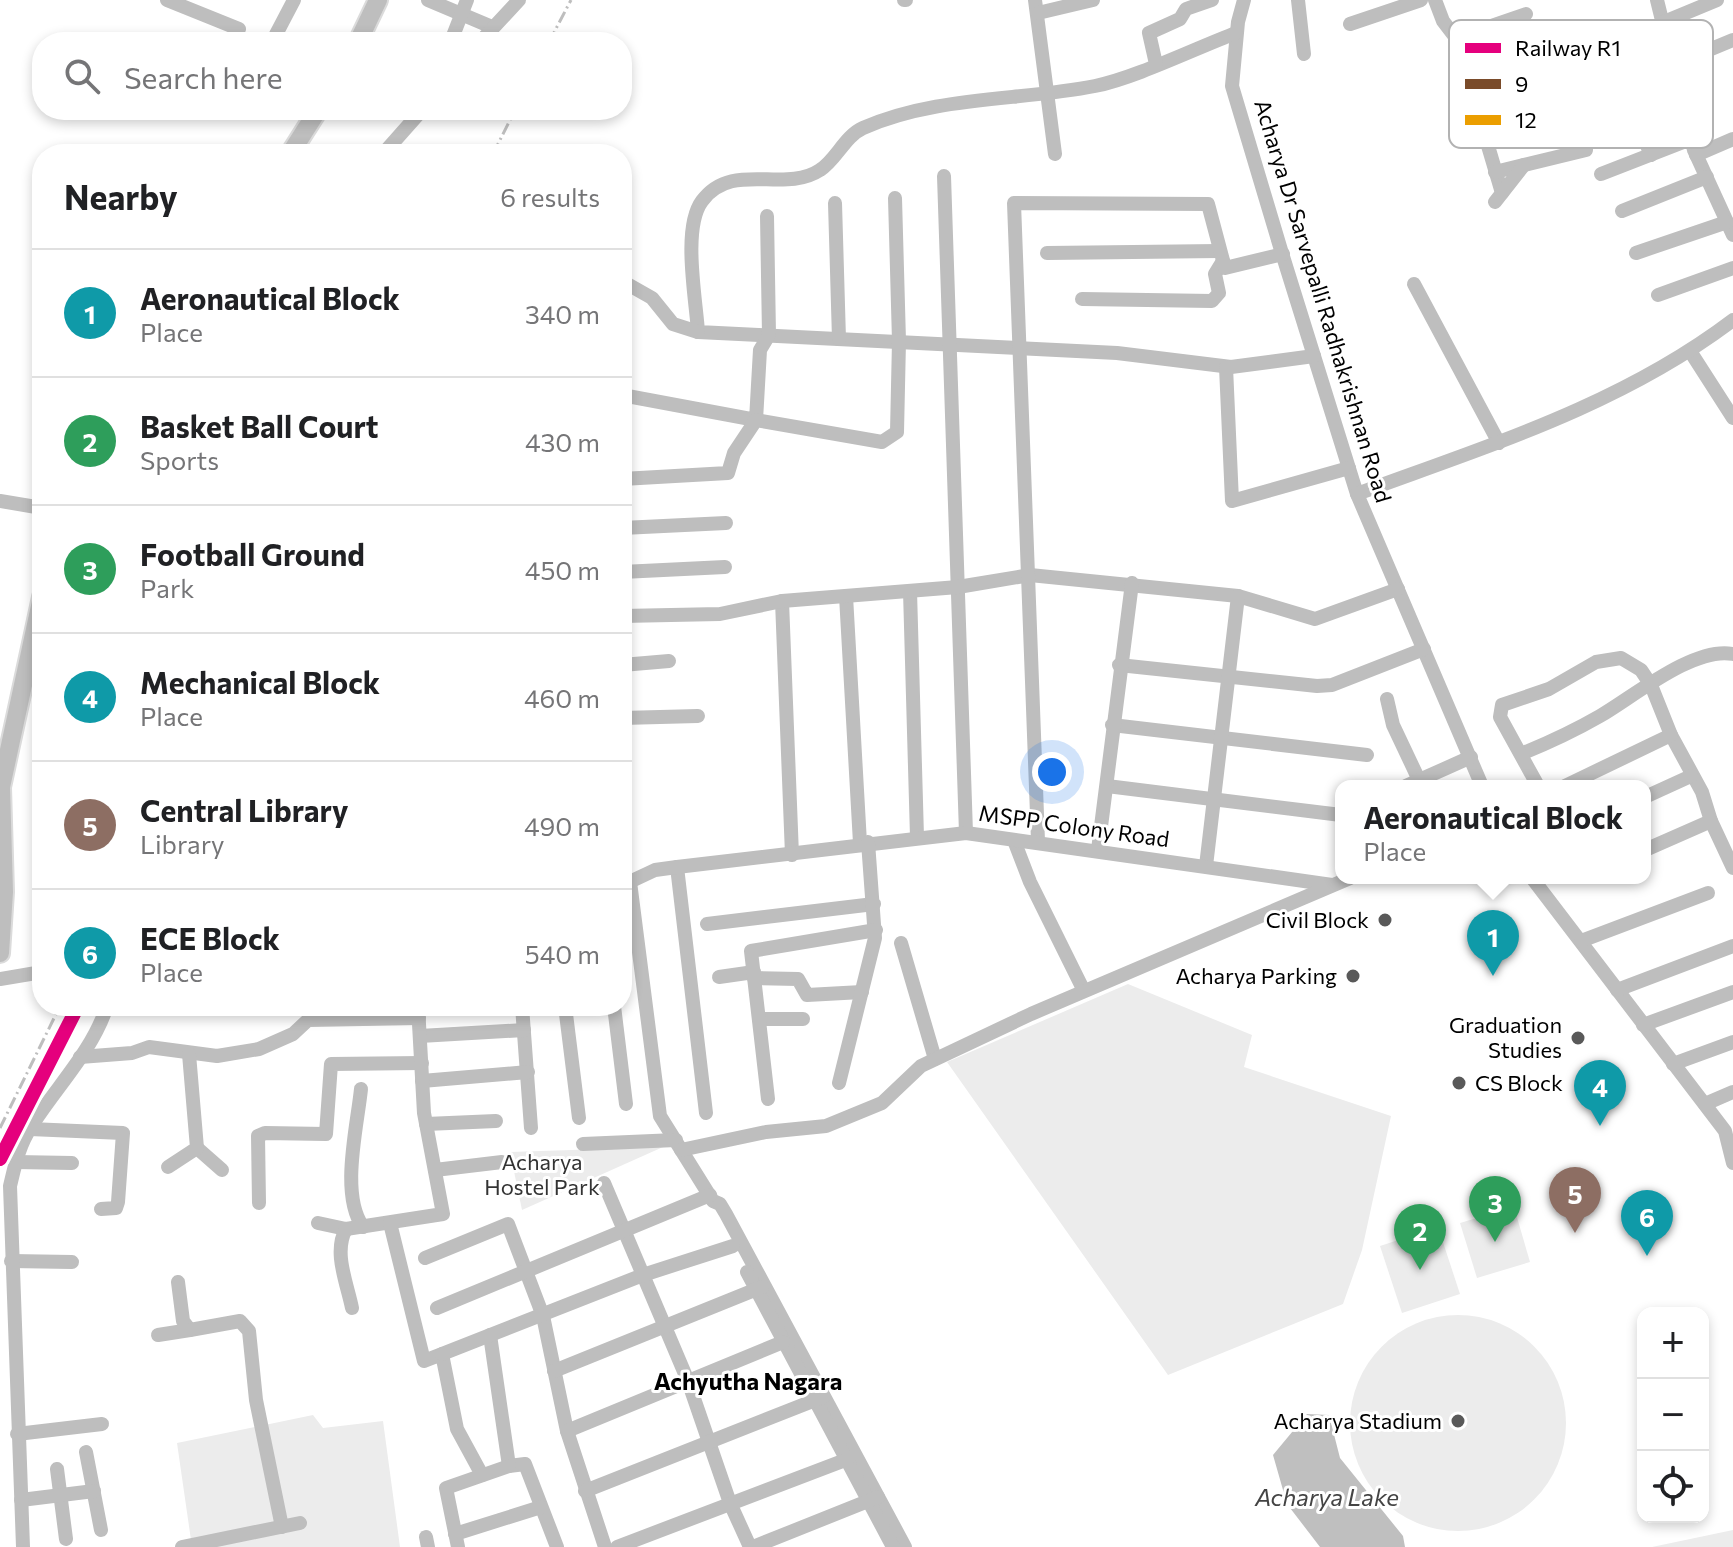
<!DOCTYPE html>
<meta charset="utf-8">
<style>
body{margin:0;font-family:Commissioner,sans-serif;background:#f6f6f6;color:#202124}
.controls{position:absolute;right:24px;bottom:24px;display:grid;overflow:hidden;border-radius:16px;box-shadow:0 4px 12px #0003}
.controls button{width:72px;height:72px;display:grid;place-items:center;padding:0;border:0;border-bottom:2px solid #e0e0e0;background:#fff;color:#202124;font:40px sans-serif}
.you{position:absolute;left:1052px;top:772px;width:28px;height:28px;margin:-20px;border:6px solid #fff;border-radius:50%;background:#1a73e8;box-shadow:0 0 0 12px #1a73e833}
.badge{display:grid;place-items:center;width:52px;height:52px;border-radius:50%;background:#0f766e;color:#fff;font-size:26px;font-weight:700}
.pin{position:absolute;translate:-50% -66px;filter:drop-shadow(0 2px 4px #0008)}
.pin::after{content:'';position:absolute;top:42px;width:28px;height:24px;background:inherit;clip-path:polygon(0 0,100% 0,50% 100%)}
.popup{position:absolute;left:1335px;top:780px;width:316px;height:104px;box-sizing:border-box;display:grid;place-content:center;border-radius:16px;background:#fff;filter:drop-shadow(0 2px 6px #0005);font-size:26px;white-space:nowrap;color:#757577}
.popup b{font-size:30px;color:#202124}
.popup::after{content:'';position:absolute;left:50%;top:100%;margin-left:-16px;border:16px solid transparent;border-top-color:#fff}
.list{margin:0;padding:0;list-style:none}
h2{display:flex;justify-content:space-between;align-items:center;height:104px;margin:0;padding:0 32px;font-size:34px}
h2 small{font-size:26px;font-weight:400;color:#757577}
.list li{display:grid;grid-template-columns:52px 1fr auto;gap:24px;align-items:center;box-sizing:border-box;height:128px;padding:0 32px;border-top:2px solid #e0e0e0}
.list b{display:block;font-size:30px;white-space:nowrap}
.list p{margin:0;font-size:26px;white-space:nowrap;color:#757577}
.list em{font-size:26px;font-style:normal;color:#757577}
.icon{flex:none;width:44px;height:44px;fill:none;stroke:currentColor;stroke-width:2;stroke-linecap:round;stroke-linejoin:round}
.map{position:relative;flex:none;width:1733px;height:1547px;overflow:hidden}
.search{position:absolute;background:#fff;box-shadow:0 4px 12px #0003;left:32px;top:32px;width:600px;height:88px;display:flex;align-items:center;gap:20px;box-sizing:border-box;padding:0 28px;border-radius:32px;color:#757577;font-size:30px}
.panel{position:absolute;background:#fff;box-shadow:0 4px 12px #0003;left:32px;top:144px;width:600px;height:872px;border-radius:32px}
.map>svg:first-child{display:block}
.green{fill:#ececec}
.water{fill:#bfbfbf}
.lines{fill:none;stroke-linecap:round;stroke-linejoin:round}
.major-casing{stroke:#dbdbdb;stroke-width:22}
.minor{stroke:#bebebe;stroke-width:14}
.major{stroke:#bebebe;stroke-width:18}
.rail{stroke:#bebebe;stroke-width:3;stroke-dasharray:12 4 2 4;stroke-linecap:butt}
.rail-1-casing{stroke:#fff;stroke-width:20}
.rail-1{stroke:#e5007d;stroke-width:14}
.poi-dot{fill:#595959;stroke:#fff;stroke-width:3}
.labels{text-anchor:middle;stroke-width:6;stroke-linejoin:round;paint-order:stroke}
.street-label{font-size:22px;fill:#000;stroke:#fff}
.poi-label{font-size:22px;fill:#000;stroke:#fff;text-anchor:end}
.park-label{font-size:22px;fill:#333;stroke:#fff}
.neighbourhood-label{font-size:24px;font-weight:bold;fill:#000;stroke:#fff}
.water-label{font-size:24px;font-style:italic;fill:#444;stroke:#fff}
.key{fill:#fff;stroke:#b2b2b2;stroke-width:2}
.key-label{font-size:22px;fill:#000}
</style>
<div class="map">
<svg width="1733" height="1547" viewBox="0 0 1733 1547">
<rect width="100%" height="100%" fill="#fff"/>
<g class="green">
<polygon points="1128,984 1252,1035 1244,1067 1391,1116 1362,1250 1343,1304 1168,1375 947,1062"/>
<polygon points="663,1147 522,1210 510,1152"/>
<polygon points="1514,1207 1530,1262 1477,1278 1460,1223"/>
<polygon points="1438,1227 1460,1294 1402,1313 1380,1246"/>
<circle cx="1458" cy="1423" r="108"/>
<polygon points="313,1415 323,1428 383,1421 400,1547 192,1547 177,1443"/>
<polygon points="1733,1530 1733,1547 1652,1547"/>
</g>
<polygon class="water" points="1307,1414 1329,1415 1340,1458 1403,1536 1405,1547 1320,1547 1287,1504 1273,1455"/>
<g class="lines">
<defs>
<g id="major">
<polyline points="358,42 378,0"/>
<polyline points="290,154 318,110"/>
<polyline points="0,953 4,892 1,787 42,597"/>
</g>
</defs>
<use href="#major" class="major-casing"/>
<g class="minor">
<polyline points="167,0 239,29"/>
<polyline points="428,0 492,27"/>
<polyline points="904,0 906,0"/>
<polyline points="1035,0 1055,154"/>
<polyline points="1244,0 1238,22 1232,86 1281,250 1357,494 1482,786"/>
<polyline points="1298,0 1304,54"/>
<polyline points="1435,0 1443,21 1456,38 1502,193"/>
<polyline points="1657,0 1694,150 1733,235"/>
<polyline points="1038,13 1093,0"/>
<polyline points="1664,22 1717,0"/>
<polyline points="1350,24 1421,0"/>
<path d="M 1236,33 C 1196,48 1135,78 1095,86 C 1019,101 935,96 863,128 C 845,136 836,160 820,170 C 784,194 732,160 702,201 C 682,228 696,299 698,332 L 1117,353 L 1231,367 L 1314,356"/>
<polyline points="1456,38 1526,14"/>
<polyline points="451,41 467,0"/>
<polyline points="272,42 294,0"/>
<polyline points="480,42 519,0"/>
<polyline points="1156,64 1149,33 1180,19 1186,9 1212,0"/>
<polyline points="1675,64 1733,40"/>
<polyline points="1469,86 1544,61"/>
<polyline points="1632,110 1651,155"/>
<polyline points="1482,129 1557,105"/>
<polyline points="383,154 422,110"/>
<polyline points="1696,155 1733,139"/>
<polyline points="1495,172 1586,150"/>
<polyline points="1601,174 1691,139"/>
<polyline points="944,176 966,833"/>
<polyline points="1495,202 1524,165"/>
<polyline points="835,203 839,339"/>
<polyline points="1622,211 1707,177"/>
<polyline points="1047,253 1219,251"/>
<polyline points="1636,253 1727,222"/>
<polyline points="622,281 652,298 673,324 698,332"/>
<polyline points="1414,284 1499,443"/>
<polyline points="1658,295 1733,268"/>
<polyline points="1082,299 1212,301 1219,293 1215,274 1223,261"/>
<polyline points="1690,351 1733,418"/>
<polyline points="1226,367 1232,501 1349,468"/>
<polyline points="622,395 756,420 760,350 769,335 767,216"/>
<polyline points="622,479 728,473 734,453 756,420 882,442 897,432 899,341 895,198"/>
<path d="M 1357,494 C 1487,446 1621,405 1733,320"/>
<polyline points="0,501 42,508"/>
<polyline points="622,528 726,523"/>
<polyline points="622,572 725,567"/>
<polyline points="910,591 917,837"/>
<polyline points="846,596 860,843"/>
<polyline points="782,601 792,855"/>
<polyline points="622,616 720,614 782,601 958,587 1030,575 1238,596 1315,619 1398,589"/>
<polyline points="622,665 669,661"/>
<polyline points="1119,665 1317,686 1332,685 1424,649"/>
<polyline points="1387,699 1393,725 1419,780"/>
<polyline points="622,718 698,716"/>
<polyline points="1112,725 1367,755"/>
<path d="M 1521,754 C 1548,743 1574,731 1600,716 C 1633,697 1694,646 1733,654"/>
<polyline points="1107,786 1341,815"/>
<polyline points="1406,786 1471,757"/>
<polyline points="1538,786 1500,717 1502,705 1549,689 1596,662 1621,658 1641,670 1651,685 1671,735 1702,792 1711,821"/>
<polyline points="1565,786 1671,735"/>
<polyline points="1645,797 1691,776"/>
<polyline points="1038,841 1014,203 1208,204 1225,268 1283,254"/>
<polyline points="1015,843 1030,882 1083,989"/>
<polyline points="1098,850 1132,583"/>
<polyline points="1645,850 1711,821 1733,868"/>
<polyline points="1206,866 1238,596"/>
<polyline points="677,867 706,1113"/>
<polyline points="1532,878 1725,1131 1733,1163"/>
<polyline points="630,882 660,1116 713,1201 720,1204 726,1214 905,1547"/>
<polyline points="623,885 655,870 677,867 966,833 1332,885"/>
<polyline points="707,924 874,904"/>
<polyline points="1581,941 1708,893"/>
<polyline points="901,943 935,1059"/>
<polyline points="719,977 754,972"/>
<polyline points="754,978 798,979 807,995 862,992"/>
<polyline points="0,979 42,972"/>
<polyline points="1617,990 1733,946"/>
<polyline points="522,1006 531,1128"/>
<polyline points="565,1006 579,1118"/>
<polyline points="614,1006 626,1104"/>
<polyline points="759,1019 803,1019"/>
<polyline points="1643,1025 1733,992"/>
<polyline points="420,1036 524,1030"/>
<polyline points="80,1057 132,1053 149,1047 217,1056 259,1049 293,1034 308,1020 419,1018"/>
<polyline points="1673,1064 1733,1042"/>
<polyline points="422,1081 528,1072"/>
<polyline points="839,1083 875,938 868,842"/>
<path d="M 361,1089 C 357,1128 340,1195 363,1227"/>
<polyline points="768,1099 751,951 876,930"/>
<polyline points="1705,1104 1733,1092"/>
<polyline points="426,1124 496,1121"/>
<polyline points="30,1129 123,1133 118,1202 116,1208 101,1209"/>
<polyline points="583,1144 676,1140"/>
<polyline points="197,1148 222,1170"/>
<polyline points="681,1150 766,1132 826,1126 882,1103 921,1066 1031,1014 1350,878"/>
<polyline points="16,1162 72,1163"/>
<polyline points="168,1167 197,1148 189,1054"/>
<polyline points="435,1170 502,1162"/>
<polyline points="604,1183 688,1381 730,1503 750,1547"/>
<polyline points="259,1203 258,1136 265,1133 326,1134 331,1064 422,1063"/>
<polyline points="318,1223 346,1229 443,1214 424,1113 418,1006"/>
<polyline points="390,1223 424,1361 442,1354 457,1429 482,1475"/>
<path d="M 346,1229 C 333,1252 347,1283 352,1308"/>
<polyline points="425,1258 508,1224 543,1316 567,1431 605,1547"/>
<polyline points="11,1261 72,1262"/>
<polyline points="747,1272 893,1547"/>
<polyline points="178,1282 183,1321 190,1330 240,1321 249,1331 256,1400 282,1527"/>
<polyline points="437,1308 710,1195"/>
<polyline points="158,1335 190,1330"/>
<polyline points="490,1335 509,1466 525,1464 557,1547"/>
<polyline points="442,1354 643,1275 733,1246"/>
<polyline points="554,1371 762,1287"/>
<polyline points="567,1431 783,1342"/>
<polyline points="17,1434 102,1424"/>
<polyline points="86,1452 101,1530"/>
<polyline points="57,1469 66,1539"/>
<polyline points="585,1491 823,1397"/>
<polyline points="21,1500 94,1491"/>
<polyline points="455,1534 541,1507"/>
<polyline points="426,1537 428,1547"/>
<path d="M 23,1547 L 10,1186 C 15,1165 19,1145 31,1127 C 56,1087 92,1052 107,1006"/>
<polyline points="182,1547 300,1523"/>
<polyline points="458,1547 446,1488 509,1466"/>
<polyline points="617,1547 848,1459"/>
<polyline points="753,1547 878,1497"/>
</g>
<use href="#major" class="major"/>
<g class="rail">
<polyline points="549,42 571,0"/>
<polyline points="493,154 515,110"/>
<polyline points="0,1128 60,1006"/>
</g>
<defs>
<polyline id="rail-1" points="0,1159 78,1006"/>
</defs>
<use href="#rail-1" class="rail-1-casing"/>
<use href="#rail-1" class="rail-1"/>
</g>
<g class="poi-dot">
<circle cx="1385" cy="920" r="8"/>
<circle cx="1353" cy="976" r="8"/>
<circle cx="1578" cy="1038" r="8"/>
<circle cx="1459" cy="1083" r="8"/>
<circle cx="1458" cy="1421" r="8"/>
</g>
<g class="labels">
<g class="street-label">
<text transform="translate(1323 301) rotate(73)" y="8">Acharya Dr Sarvepalli Radhakrishnan Road</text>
<text transform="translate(1074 826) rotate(8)" y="8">MSPP Colony Road</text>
</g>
<g class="poi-label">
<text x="1369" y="928">Civil Block</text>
<text x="1337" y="984">Acharya Parking</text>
<text x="1562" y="1033">Graduation<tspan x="1562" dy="25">Studies</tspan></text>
<text x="1475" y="1091" text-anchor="start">CS Block</text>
<text x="1442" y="1429">Acharya Stadium</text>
</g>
<g class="park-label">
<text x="542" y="1170">Acharya<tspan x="542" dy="25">Hostel Park</tspan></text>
</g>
<g class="neighbourhood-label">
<text x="748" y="1390">Achyutha Nagara</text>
</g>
<g class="water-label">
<text x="1327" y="1506">Acharya Lake</text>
</g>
</g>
<rect x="1449" y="20" width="264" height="128" rx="12" class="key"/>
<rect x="1465" y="43" width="36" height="10" fill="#e5007d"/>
<rect x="1465" y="79" width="36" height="10" fill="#7a4b2a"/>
<rect x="1465" y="115" width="36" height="10" fill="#eb9e00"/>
<g class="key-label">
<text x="1515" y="56">Railway R1</text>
<text x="1515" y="92">9</text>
<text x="1515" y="128">12</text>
</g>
</svg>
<div class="controls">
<button>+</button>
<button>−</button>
<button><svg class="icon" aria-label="locate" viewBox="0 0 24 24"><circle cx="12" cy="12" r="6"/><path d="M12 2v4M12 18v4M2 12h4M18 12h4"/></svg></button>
</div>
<div class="you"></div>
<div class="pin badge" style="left:1493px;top:976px;background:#0f9aa8">1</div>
<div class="popup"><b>Aeronautical Block</b>Place</div>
<div class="pin badge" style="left:1420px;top:1270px;background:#2e9e5b">2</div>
<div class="pin badge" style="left:1495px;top:1242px;background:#2e9e5b">3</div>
<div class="pin badge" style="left:1600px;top:1126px;background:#0f9aa8">4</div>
<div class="pin badge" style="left:1575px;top:1233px;background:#8d6e63">5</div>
<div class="pin badge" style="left:1647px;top:1256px;background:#0f9aa8">6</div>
<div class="search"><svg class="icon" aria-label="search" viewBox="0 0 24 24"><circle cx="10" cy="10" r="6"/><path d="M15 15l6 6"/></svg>Search here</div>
<section class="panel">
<h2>Nearby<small>6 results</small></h2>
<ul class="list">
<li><span class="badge" style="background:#0f9aa8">1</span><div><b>Aeronautical Block</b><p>Place</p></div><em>340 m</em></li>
<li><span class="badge" style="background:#2e9e5b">2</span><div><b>Basket Ball Court</b><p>Sports</p></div><em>430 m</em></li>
<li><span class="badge" style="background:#2e9e5b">3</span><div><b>Football Ground</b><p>Park</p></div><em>450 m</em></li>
<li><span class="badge" style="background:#0f9aa8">4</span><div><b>Mechanical Block</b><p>Place</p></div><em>460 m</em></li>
<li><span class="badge" style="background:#8d6e63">5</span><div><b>Central Library</b><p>Library</p></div><em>490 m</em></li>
<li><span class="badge" style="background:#0f9aa8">6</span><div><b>ECE Block</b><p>Place</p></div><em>540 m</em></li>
</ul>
</section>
</div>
